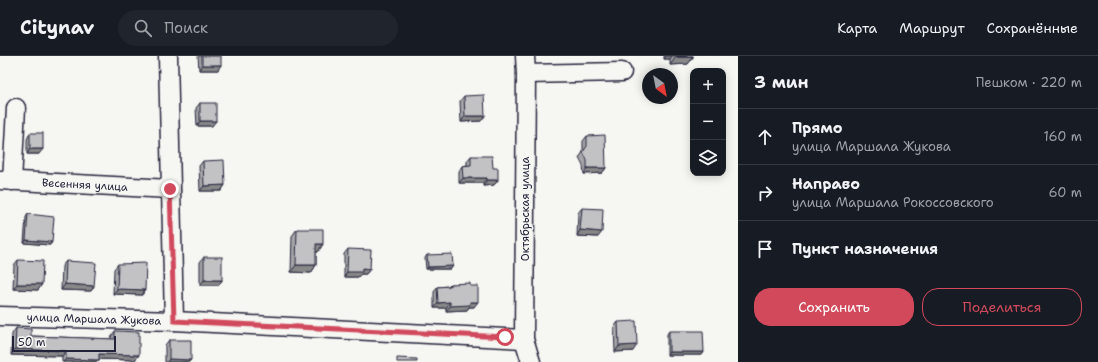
<!DOCTYPE html>
<html lang="ru">
<meta charset="utf-8">
<style>
body{margin:0;font-family:"Shantell Sans",sans-serif;background:#20242c;color:#f1f3f6}
.controls{position:absolute;right:12px;top:12px;display:grid;overflow:hidden;border-radius:8px;box-shadow:0 2px 10px #0003}
.controls button{width:36px;height:36px;display:grid;place-items:center;padding:0;border:0;border-bottom:1px solid #363941;background:#171b24;color:#f1f3f6;font:20px sans-serif}
.compass{position:absolute;left:642px;top:12px;width:36px;height:36px;border-radius:50%;background:#171b24;box-shadow:0 2px 10px #0003;rotate:148deg}
.scale{position:absolute;left:12px;bottom:10px;width:104px;box-sizing:border-box;padding-left:4px;border:2px solid #22223b;border-top:0;font-size:11px;line-height:14px;white-space:nowrap;color:#22223b;-webkit-text-stroke:3px #f6f6f2;paint-order:stroke}
.stop{position:absolute;width:12px;height:12px;margin:-9px;border:3px solid #d1495b;border-radius:50%;background:#fff}
.stop.end{background:#d1495b;border-color:#fff;box-shadow:0 1px 4px #0008}
.list{margin:0;padding:0;list-style:none}
h2{display:flex;justify-content:space-between;align-items:center;height:52px;margin:0;padding:0 16px;font-size:17px}
h2 small{font-size:13px;font-weight:400;color:#9ea1a6}
.list li{display:grid;grid-template-columns:26px 1fr auto;gap:12px;align-items:center;box-sizing:border-box;height:56px;padding:0 16px;border-top:1px solid #363941}
.list b{display:block;font-size:15px;white-space:nowrap}
.list p{margin:0;font-size:13px;white-space:nowrap;color:#9ea1a6}
.list em{font-size:13px;font-style:normal;color:#9ea1a6}
.actions{display:flex;gap:8px;padding:12px 16px}
.actions a{flex:1;padding:9px 0;border:1px solid #d1495b;border-radius:16px;text-align:center;font-size:14px;color:#d1495b}
.actions .main{background:#d1495b;color:#fff}
.icon{flex:none;width:22px;height:22px;fill:none;stroke:currentColor;stroke-width:2;stroke-linecap:round;stroke-linejoin:round}
.map{position:relative;flex:none;width:738px;height:306px;overflow:hidden}
header{display:flex;align-items:center;gap:24px;box-sizing:border-box;height:56px;padding:0 20px;background:#171b24;border-bottom:1px solid #363941}
header strong{font-size:19px}
nav{display:flex;gap:22px;margin-inline-start:auto;font-size:14px}
.search{width:280px;height:36px;background:#20242c;display:flex;align-items:center;gap:10px;box-sizing:border-box;padding:0 14px;border-radius:22px;color:#9ea1a6;font-size:15px}
main{display:flex}
aside{flex:1;background:#171b24}
.map>svg:first-child{display:block}
.lines{fill:none;stroke-linecap:round;stroke-linejoin:round}
.minor-casing{stroke:#22223b;stroke-width:21}
.minor{stroke:#f6f6f2;stroke-width:18}
.wall{fill:#a7a7a9;stroke:#22223b}
.shaded-wall{fill:#888889;stroke:#22223b}
.building{fill:#c2c2c4;stroke:#22223b}
.route{stroke:#d1495b;stroke-width:5}
.labels{text-anchor:middle;stroke-width:3;stroke-linejoin:round;paint-order:stroke}
.street-label{font-size:11px;fill:#22223b;stroke:#f6f6f2}
</style>
<header>
<strong>Citynav</strong>
<div class="search"><svg class="icon" aria-label="search" viewBox="0 0 24 24"><circle cx="10" cy="10" r="6"/><path d="M15 15l6 6"/></svg>Поиск</div>
<nav><a>Карта</a><a>Маршрут</a><a>Сохранённые</a></nav>
</header>
<main>
<div class="map">
<svg width="738" height="306" viewBox="0 0 738 306">
<rect width="100%" height="100%" fill="#f6f6f2"/>
<filter id="ink" filterUnits="userSpaceOnUse"><feTurbulence type="fractalNoise" baseFrequency=".025" numOctaves="2"/><feDisplacementMap in="SourceGraphic" scale="8" xChannelSelector="R" yChannelSelector="G"/><feConvolveMatrix kernelMatrix="1 2 1 2 8 2 1 2 1" color-interpolation-filters="sRGB"/></filter>
<g filter="url(#ink)">
<g class="lines">
<defs>
<g id="minor">
<polyline points="168,0 174,265"/>
<polyline points="525,0 526,18 524,283 531,306"/>
<polyline points="526,18 622,16"/>
<path id="s1" d="M 0,124 L 170,133"/>
<polyline points="12,125 16,52"/>
<path id="s2" d="M 0,260 L 174,265 L 524,283"/>
</g>
</defs>
<use href="#minor" class="minor-casing"/>
<use href="#minor" class="minor"/>
</g>
<g class="wall">
<polygon points="198,0 221,0 218,14 199,14"/>
<polygon points="664,0 693,0 693,1 688,8 670,9 670,3 664,3"/>
<polygon points="464,40 481,65 461,66 460,45"/>
<polygon points="200,47 212,70 197,70 196,52"/>
<polygon points="30,77 39,98 27,98 27,83"/>
<polygon points="587,80 606,112 602,117 584,118 583,110 579,102 583,96 583,85"/>
<polygon points="471,100 493,112 498,124 494,129 483,130 483,127 459,127 459,115 462,110 467,109 467,105"/>
<polygon points="203,105 225,129 221,135 200,135 199,110"/>
<polygon points="582,152 598,181 577,180 578,157"/>
<polygon points="28,158 52,186 50,189 24,187 26,161"/>
<polygon points="297,173 323,188 318,196 316,196 316,209 311,217 291,216 292,180"/>
<polygon points="348,193 370,213 366,218 361,218 358,221 344,221 344,198"/>
<polygon points="427,199 451,213 426,213 425,202"/>
<polygon points="204,201 222,224 219,229 200,229 200,206"/>
<polygon points="18,204 42,228 38,234 13,233 14,209"/>
<polygon points="66,205 94,230 91,235 61,234 62,210"/>
<polygon points="118,208 145,234 142,239 113,238 114,213"/>
<polygon points="450,228 470,230 474,251 469,251 467,254 446,255 446,252 434,252 434,236 437,231 448,230"/>
<polygon points="618,266 633,295 615,296 614,271"/>
<polygon points="16,272 31,280 111,283 111,281 115,275 139,299 135,304 99,303 97,306 62,306 62,300 11,299 12,278"/>
<polygon points="669,275 704,296 702,299 667,299 667,278"/>
<polygon points="169,284 191,304 189,306 165,306 165,289"/>
</g>
<g class="shaded-wall">
<polygon points="666,0 672,0 670,3 664,3"/>
<polygon points="676,1 693,1 688,8 670,9"/>
<polygon points="202,9 221,9 218,14 199,14"/>
<polygon points="465,60 485,60 481,65 461,66"/>
<polygon points="200,65 216,65 212,70 197,70"/>
<polygon points="30,93 43,93 39,98 27,98"/>
<polygon points="587,112 606,112 602,117 584,118"/>
<polygon points="463,122 487,122 483,127 459,127"/>
<polygon points="487,124 498,124 494,129 483,130"/>
<polygon points="225,129 221,135 200,135 204,130"/>
<polygon points="580,174 602,176 598,181 577,180"/>
<polygon points="26,184 52,186 50,189 24,187"/>
<polygon points="316,188 323,188 318,196 311,196"/>
<polygon points="296,209 316,209 311,217 291,216"/>
<polygon points="453,210 451,213 426,213 428,211"/>
<polygon points="362,212 370,213 366,218 361,218 358,221 344,221 347,216"/>
<polygon points="204,224 222,224 219,229 200,229"/>
<polygon points="17,228 42,228 38,234 13,233"/>
<polygon points="65,228 94,230 91,235 61,234"/>
<polygon points="117,233 145,234 142,239 113,238"/>
<polygon points="450,246 446,252 434,252 438,247"/>
<polygon points="470,246 478,246 474,251 469,251 467,254 446,255 450,250"/>
<polygon points="637,289 633,295 615,296 619,290"/>
<polygon points="15,293 66,295 62,300 11,299"/>
<polygon points="669,296 704,296 702,299 667,299"/>
<polygon points="99,298 139,299 135,304 95,303"/>
<polygon points="66,303 99,304 97,306 63,306"/>
<polygon points="169,303 191,304 189,306 167,306"/>
</g>
<g class="building">
<rect x="202" y="0" width="19" height="9"/>
<rect x="676" y="0" width="17" height="1"/>
<polygon points="484,39 485,60 465,60 464,40"/>
<rect x="200" y="47" width="16" height="18"/>
<rect x="30" y="77" width="13" height="16"/>
<polygon points="605,79 606,112 587,112 587,104 583,96 587,90 587,80"/>
<polygon points="471,100 492,100 493,112 498,112 498,124 487,124 487,122 463,122 462,110 471,109"/>
<polygon points="224,104 225,129 204,130 203,105"/>
<polygon points="582,152 603,153 602,176 580,174"/>
<polygon points="28,158 54,161 52,186 26,184"/>
<polygon points="297,173 323,173 323,188 316,188 316,209 296,209"/>
<polygon points="348,193 371,194 370,213 362,212 362,216 347,216"/>
<polygon points="452,198 453,210 428,211 427,199"/>
<rect x="204" y="201" width="18" height="23"/>
<polygon points="18,204 43,205 42,228 17,228"/>
<polygon points="66,205 96,207 94,230 65,228"/>
<polygon points="146,207 145,234 117,233 118,208"/>
<polygon points="470,227 470,230 478,230 478,246 470,246 470,249 450,250 450,246 438,247 437,231 450,230 450,228"/>
<polygon points="636,265 637,289 619,290 618,266"/>
<polygon points="16,272 31,273 31,280 115,283 115,275 139,276 139,299 99,298 99,304 66,303 66,295 15,293"/>
<polygon points="669,275 703,275 704,296 669,296"/>
<polygon points="169,284 191,284 191,304 169,303"/>
<polygon points="397,302 417,303 417,306 397,306"/>
</g>
</g>
<g class="lines" filter="url(#ink)">
<polyline class="route" points="170,133 174,265 505,281"/>
</g>
<g class="labels">
<g class="street-label">
<text dy="4" stroke="none"><textPath href="#s1" startOffset="85">Весенняя улица</textPath></text>
<text transform="translate(525 153) rotate(-90)" y="4">Октябрьская улица</text>
<text dy="4" stroke="none"><textPath href="#s2" startOffset="94">улица Маршала Жукова</textPath></text>
</g>
</g>
</svg>
<div class="controls">
<button>+</button>
<button>−</button>
<button><svg class="icon" aria-label="layers" viewBox="0 0 24 24"><path d="M12 4l9 5-9 5-9-5zM3 14l9 5 9-5"/></svg></button>
</div>
<svg class="compass" viewBox="-18 -18 36 36"><path d="M0-13l5 13h-10z" fill="#e53935"/><path d="M0 13l5-13h-10z" fill="#9ea1a6"/></svg>
<div class="scale">50 m</div>
<div class="stop" style="left:505px;top:281px"></div>
<div class="stop end" style="left:170px;top:133px"></div>
</div>
<aside>
<h2>3 мин<small>Пешком · 220 m</small></h2>
<ul class="list">
<li><svg class="icon" aria-label="ahead" viewBox="0 0 24 24"><path d="M12 20V5M6 11l6-6 6 6"/></svg><div><b>Прямо</b><p>улица Маршала Жукова</p></div><em>160 m</em></li>
<li><svg class="icon" aria-label="right" viewBox="0 0 24 24"><path d="M7 20v-9h11M14 6l5 5-5 5"/></svg><div><b>Направо</b><p>улица Маршала Рокоссовского</p></div><em>60 m</em></li>
<li><svg class="icon" aria-label="arrive" viewBox="0 0 24 24"><path d="M6 21V4h12l-3 4 3 4H6"/></svg><div><b>Пункт назначения</b></div></li>
</ul>
<div class="actions"><a class="main">Сохранить</a><a>Поделиться</a></div>
</aside>
</main>
